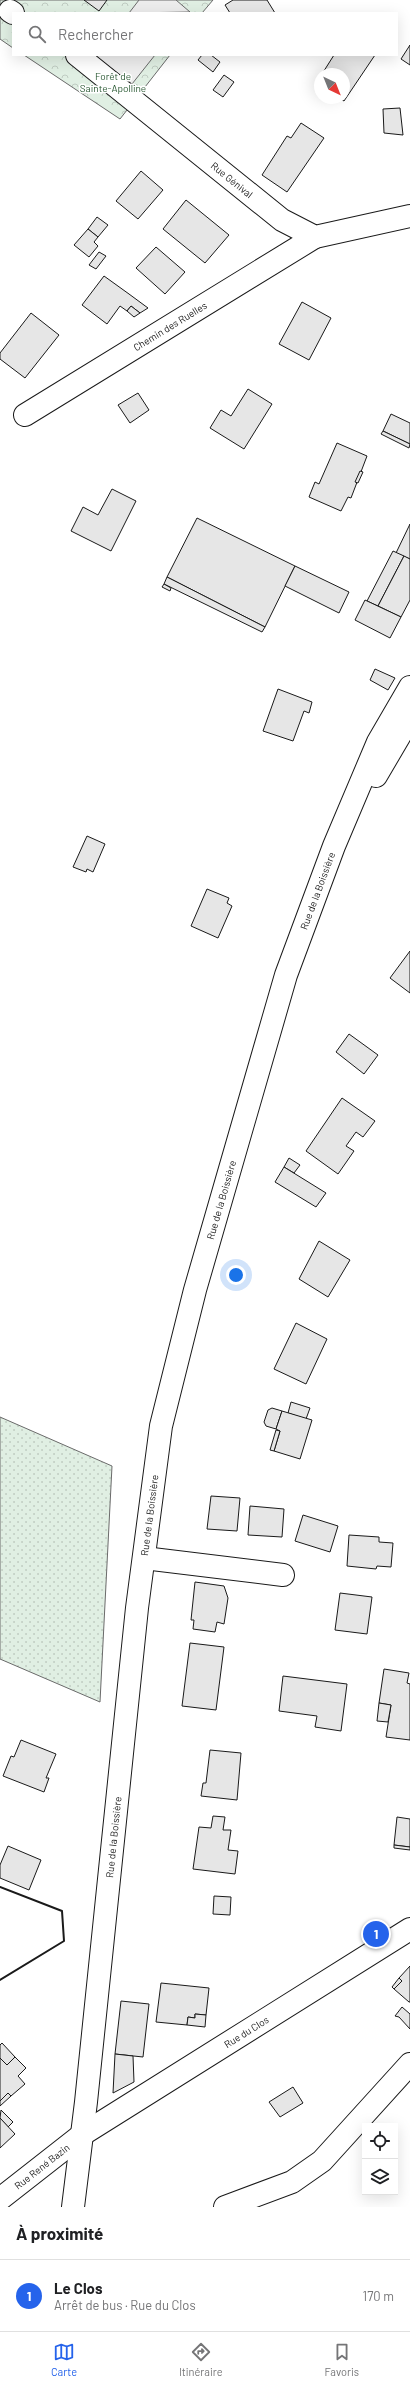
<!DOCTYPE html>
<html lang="fr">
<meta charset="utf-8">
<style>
body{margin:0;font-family:Barlow,sans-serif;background:#f6f6f6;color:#202124}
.controls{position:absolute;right:12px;bottom:12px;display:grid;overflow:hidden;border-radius:0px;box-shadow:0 4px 16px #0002}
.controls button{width:36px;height:36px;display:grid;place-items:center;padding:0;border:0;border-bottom:1px solid #e0e0e0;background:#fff;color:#202124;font:20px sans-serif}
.compass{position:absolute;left:314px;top:68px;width:36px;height:36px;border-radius:50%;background:#fff;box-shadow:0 4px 16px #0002;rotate:137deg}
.you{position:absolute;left:236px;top:1275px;width:14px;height:14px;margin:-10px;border:3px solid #fff;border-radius:50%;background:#1a73e8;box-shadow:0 0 0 6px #1a73e833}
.badge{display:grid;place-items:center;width:26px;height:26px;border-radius:50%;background:#2563eb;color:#fff;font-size:13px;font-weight:700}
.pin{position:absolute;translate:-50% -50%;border:2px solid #fff;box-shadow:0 1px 4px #0006}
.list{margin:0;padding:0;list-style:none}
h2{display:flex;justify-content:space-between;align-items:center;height:52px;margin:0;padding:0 16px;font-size:17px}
h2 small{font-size:13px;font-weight:400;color:#757577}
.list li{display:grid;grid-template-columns:26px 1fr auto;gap:12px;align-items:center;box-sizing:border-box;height:72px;padding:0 16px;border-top:1px solid #e0e0e0}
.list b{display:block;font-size:15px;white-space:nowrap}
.list p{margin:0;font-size:13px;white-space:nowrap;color:#757577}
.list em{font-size:13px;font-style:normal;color:#757577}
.icon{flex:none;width:22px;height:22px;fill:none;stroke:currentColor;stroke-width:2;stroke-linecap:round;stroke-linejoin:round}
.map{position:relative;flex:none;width:410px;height:2207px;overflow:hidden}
.search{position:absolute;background:#fff;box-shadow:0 4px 16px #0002;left:12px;right:12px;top:12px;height:44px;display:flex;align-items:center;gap:10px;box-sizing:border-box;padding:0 14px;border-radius:0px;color:#757577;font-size:15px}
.sheet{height:124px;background:#fff}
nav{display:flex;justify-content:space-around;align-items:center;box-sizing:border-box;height:56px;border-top:1px solid #e0e0e0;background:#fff;font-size:11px;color:#757577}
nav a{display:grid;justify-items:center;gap:2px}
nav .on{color:#2563eb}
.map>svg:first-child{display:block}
.grass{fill:url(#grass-dots);stroke:#6a6a6a}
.forest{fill:url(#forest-crowns);stroke:#6a6a6a}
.parking{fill:#ededed;stroke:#6a6a6a}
.building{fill:#e6e6e6;stroke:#1a1a1a}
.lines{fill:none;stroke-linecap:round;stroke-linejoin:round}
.minor-casing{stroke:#1a1a1a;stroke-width:24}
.major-casing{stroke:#1a1a1a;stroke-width:24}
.minor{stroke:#fff;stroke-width:22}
.major{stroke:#fff;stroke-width:22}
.wall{stroke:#1a1a1a;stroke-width:2}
.labels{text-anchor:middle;stroke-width:3;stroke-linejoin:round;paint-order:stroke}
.park-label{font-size:10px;fill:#2b5a34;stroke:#fff}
.street-label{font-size:10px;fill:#1a1a1a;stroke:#fff}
</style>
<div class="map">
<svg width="410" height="2207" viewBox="0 0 410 2207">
<defs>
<pattern id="grass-dots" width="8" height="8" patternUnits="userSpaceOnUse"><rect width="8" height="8" fill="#e0efe3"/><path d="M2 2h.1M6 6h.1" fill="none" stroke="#c0ccc2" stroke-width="1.8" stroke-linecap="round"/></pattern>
<pattern id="forest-crowns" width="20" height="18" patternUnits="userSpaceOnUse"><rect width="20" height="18" fill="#e0efe3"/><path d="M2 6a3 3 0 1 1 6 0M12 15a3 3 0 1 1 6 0" fill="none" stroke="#c0ccc2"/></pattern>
</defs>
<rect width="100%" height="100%" fill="#fff"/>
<polygon class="grass" points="0,1417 112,1466 100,1702 0,1659"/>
<g class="forest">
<polygon points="0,0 213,0 202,13 13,13 13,48 0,39"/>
<polygon points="24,55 170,55 120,119"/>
</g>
<g class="parking">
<polygon points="139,0 176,0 190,12 129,13"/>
<polygon points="96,55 155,55 132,84 95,56"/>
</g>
<g class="building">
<polygon points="84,0 107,0 99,11"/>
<polygon points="233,0 267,0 275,13 230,13 225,5"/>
<polygon points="410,45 410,65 401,59"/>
<polygon points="202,55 211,55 220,62 213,72 198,60"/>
<polygon points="334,55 375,55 344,101 339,98 344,98 344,74 322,74"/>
<polygon points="224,75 234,82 223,97 213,90"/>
<polygon points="400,108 403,135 384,133 383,109"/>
<polygon points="301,123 324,138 287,192 262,175 287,136 291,138"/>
<polygon points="141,171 163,190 138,219 116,201"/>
<polygon points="186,200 229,235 205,263 163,229"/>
<polygon points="97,217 108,225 98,237 88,229"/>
<polygon points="88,229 98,237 94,242 98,246 89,257 74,245"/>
<polygon points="156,247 185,272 165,294 136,268"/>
<polygon points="99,252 106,256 96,269 89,265"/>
<polygon points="104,276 129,294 148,308 140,313 131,306 127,311 120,306 107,324 82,305"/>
<polygon points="302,302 331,318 309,360 279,344"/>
<polygon points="131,306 140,313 134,317 127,311"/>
<polygon points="31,313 59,335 25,378 0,359 0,353"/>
<polygon points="248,389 272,404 244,449 210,428 221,410 231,416"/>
<polygon points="138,393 149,410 130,423 118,405"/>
<polygon points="391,414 410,423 410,444 383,431"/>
<polygon points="383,431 410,444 409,448 381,434"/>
<polygon points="337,443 367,456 351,498 348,497 341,511 309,497 315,482 319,484"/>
<polygon points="360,471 363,472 358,483 355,482"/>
<polygon points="112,489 136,501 111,551 71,531 83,507 98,515"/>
<polygon points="197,518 295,566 265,627 167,577"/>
<polygon points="410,524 410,559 396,553"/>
<polygon points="393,551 404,556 378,606 367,601"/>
<polygon points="404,556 410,559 410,600 401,617 378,606"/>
<polygon points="295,566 349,592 339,613 285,586"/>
<polygon points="167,577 265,627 262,632 164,584"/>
<polygon points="164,584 171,588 170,591 162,587"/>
<polygon points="365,600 401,617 390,638 355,620"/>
<polygon points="375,669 395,678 388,690 370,680"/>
<polygon points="278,689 312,702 309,713 304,711 293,741 263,731"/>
<polygon points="87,836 105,844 93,872 87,869 86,872 73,867"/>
<polygon points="207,889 229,898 227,903 232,906 218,938 191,926"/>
<polygon points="410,951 410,993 390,978"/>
<polygon points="349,1034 378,1055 364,1074 336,1052"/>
<polygon points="342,1098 375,1121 363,1137 356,1132 346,1146 354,1151 338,1174 306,1151"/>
<polygon points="289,1158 300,1165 294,1173 284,1167"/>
<polygon points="284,1167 326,1193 316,1207 275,1182"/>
<polygon points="319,1241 350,1260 328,1297 299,1279"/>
<polygon points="296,1323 327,1339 306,1384 274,1369"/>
<polygon points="291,1402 310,1408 306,1419 288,1413"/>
<polygon points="272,1408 282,1411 276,1429 266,1426 264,1422 268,1410"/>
<polygon points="282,1411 312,1420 300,1459 274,1451 280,1431 276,1429"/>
<polygon points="276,1430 280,1431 274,1451 270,1450"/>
<polygon points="211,1496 240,1498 237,1531 207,1529"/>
<polygon points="250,1506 284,1509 282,1537 248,1535"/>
<polygon points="303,1515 338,1526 330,1552 295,1541"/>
<polygon points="349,1535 379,1537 379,1542 393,1543 391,1567 377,1566 376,1569 347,1566"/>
<polygon points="195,1582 224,1586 228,1598 224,1624 217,1622 215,1632 193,1629 194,1620 191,1620"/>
<polygon points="340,1593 372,1597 367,1634 335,1630"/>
<polygon points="190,1643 224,1647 216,1710 182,1706"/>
<polygon points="384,1669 409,1673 407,1683 410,1684 410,1740 386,1737 391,1705 379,1703"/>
<polygon points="283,1676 347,1684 341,1731 315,1727 317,1716 279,1711"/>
<polygon points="379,1703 391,1705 388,1722 377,1721"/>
<polygon points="21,1740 56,1754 46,1778 49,1778 44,1792 3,1776 11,1756 14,1757"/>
<polygon points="210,1750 241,1753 237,1800 201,1796 203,1783 206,1783"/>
<polygon points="213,1816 225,1817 223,1830 231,1830 228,1850 238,1851 235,1874 193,1869 199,1827 211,1828"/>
<polygon points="397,1817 410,1819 410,1847 394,1845"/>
<polygon points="394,1845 410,1847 410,1850 394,1848"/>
<polygon points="8,1846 41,1860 29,1890 0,1878 0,1865"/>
<polygon points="214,1896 231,1897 230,1915 213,1914"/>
<polygon points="410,1966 410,2002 409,2002 394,1989 402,1981 399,1978"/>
<polygon points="399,1978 402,1981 394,1989 392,1987"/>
<polygon points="161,1983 209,1988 206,2015 195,2014 195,2018 188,2017 187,2025 156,2022"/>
<polygon points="121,2001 149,2004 143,2057 115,2054"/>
<polygon points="402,2007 410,2014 410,2029 399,2017 395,2016"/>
<polygon points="195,2014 206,2015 205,2027 187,2025 188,2017 195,2018"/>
<polygon points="2,2043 15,2057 7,2065 0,2058 0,2045"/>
<polygon points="115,2054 133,2056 134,2082 113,2093"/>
<polygon points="15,2057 26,2068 18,2076 25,2084 11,2096 8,2093 0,2101 0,2058 7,2065"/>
<polygon points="293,2087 303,2103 280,2117 269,2102"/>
<polygon points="8,2093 11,2096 0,2106 0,2101"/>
<polygon points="1,2110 13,2122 8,2127 0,2118"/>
<polygon points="0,2118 15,2134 0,2148"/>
</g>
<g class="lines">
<defs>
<g id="minor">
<polyline points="10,11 13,13"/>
<path id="s1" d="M 77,55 L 282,220 L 315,237 L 410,216"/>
<path id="s2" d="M 25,415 L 315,237"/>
<polyline points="144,1558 283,1575"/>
<path id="s3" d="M 0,2199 L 83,2134 L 410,1929"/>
<polyline points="225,2207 292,2182 322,2161 410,2064"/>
</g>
<g id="major">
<polyline points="376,776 410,718"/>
<path id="s4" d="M 73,2207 L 86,2102 L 137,1608 L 161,1426 L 195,1290 L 286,975 L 334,846 L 378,742 L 410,687"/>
</g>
</defs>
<use href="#minor" class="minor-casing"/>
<use href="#major" class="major-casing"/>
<use href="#minor" class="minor"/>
<use href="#major" class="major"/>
<polyline class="wall" points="0,1887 62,1911 64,1941 0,1980"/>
</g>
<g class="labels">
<g class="park-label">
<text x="113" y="80">Forêt de<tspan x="113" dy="12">Sainte-Apolline</tspan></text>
</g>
<g class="street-label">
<text dy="4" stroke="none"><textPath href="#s1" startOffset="199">Rue Génival</textPath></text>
<text dy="4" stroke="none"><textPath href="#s2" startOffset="170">Chemin des Ruelles</textPath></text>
<text dy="4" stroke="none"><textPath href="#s4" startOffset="1344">Rue de la Boissière</textPath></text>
<text dy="4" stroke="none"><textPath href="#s4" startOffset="1020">Rue de la Boissière</textPath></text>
<text dy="4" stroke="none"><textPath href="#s4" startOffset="696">Rue de la Boissière</textPath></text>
<text dy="4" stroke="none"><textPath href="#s4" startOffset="372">Rue de la Boissière</textPath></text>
<text dy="4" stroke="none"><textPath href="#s3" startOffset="298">Rue du Clos</textPath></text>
<text dy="4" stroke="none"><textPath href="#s3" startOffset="53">Rue René Bazin</textPath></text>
</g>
</g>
</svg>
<div class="controls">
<button><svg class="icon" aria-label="locate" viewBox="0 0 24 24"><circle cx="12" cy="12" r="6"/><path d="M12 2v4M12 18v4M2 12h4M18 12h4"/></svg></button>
<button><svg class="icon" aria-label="layers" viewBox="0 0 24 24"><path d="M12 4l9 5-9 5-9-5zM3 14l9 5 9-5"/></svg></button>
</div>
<svg class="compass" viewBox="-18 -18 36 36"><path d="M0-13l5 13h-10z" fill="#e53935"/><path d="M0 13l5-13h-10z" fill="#757577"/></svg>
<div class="you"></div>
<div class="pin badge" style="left:376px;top:1934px">1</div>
<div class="search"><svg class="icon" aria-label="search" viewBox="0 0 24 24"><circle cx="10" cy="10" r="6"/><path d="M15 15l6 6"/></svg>Rechercher</div>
</div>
<section class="sheet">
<h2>À proximité<small></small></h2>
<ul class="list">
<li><span class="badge">1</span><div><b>Le Clos</b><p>Arrêt de bus · Rue du Clos</p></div><em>170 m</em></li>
</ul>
</section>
<nav>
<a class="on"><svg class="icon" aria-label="map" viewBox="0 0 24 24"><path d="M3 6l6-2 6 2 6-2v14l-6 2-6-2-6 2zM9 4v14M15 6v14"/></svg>Carte</a>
<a><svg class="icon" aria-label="directions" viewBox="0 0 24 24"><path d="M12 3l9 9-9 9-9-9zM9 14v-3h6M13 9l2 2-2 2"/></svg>Itinéraire</a>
<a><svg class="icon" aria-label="saved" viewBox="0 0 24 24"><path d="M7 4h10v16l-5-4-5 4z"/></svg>Favoris</a>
</nav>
